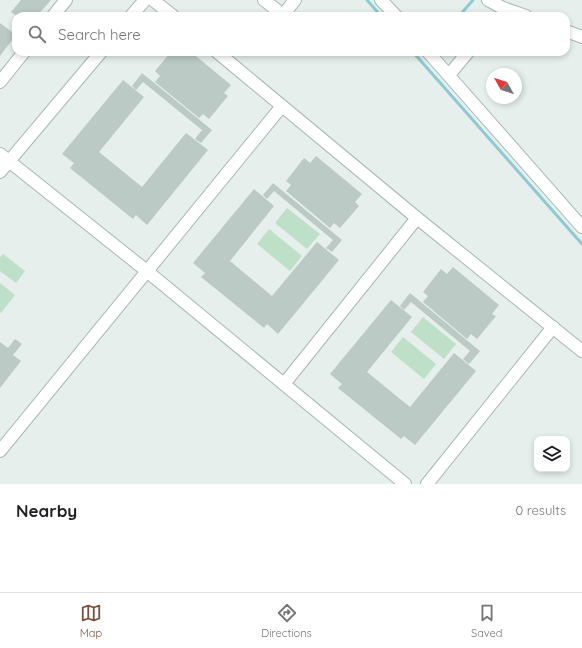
<!DOCTYPE html>
<style>
body{margin:0;font-family:Quicksand,sans-serif;background:#f2f2f2;color:#202124}
.controls{position:absolute;right:12px;bottom:12px;display:grid;overflow:hidden;border-radius:8px;box-shadow:0 2px 6px #0003}
.controls button{width:36px;height:36px;display:grid;place-items:center;padding:0;border:0;border-bottom:1px solid #e0e0e0;background:#fff;color:#202124;font:20px sans-serif}
.compass{position:absolute;left:486px;top:68px;width:36px;height:36px;border-radius:50%;background:#fff;box-shadow:0 2px 6px #0003;rotate:309deg}
.list{margin:0;padding:0;list-style:none}
h2{display:flex;justify-content:space-between;align-items:center;height:52px;margin:0;padding:0 16px;font-size:17px}
h2 small{font-size:13px;font-weight:400;color:#757577}
.icon{flex:none;width:22px;height:22px;fill:none;stroke:currentColor;stroke-width:2;stroke-linecap:round;stroke-linejoin:round}
.map{position:relative;flex:none;width:582px;height:484px;overflow:hidden}
.search{position:absolute;background:#fff;box-shadow:0 2px 6px #0003;left:12px;right:12px;top:12px;height:44px;display:flex;align-items:center;gap:10px;box-sizing:border-box;padding:0 14px;border-radius:12px;color:#757577;font-size:15px}
.sheet{height:108px;background:#fff}
nav{display:flex;justify-content:space-around;align-items:center;box-sizing:border-box;height:56px;border-top:1px solid #e0e0e0;background:#fff;font-size:11px;color:#757577}
nav a{display:grid;justify-items:center;gap:2px}
nav .on{color:#7f4e3f}
.map>svg:first-child{display:block}
.green{fill:#bfe0c8}
.lines{fill:none;stroke-linecap:round;stroke-linejoin:round}
.stream{stroke:#8ec9d4;stroke-width:3}
.building{fill:#bbcac4}
.minor-casing{stroke:#a8b8b2;stroke-width:14}
.minor{stroke:#fff;stroke-width:12}
</style>
<div class="map">
<svg width="582" height="484" viewBox="0 0 582 484">
<rect width="100%" height="100%" fill="#e6efeb"/>
<g class="green">
<polygon points="287,208 320,234 307,249 275,223"/>
<polygon points="269,229 302,256 290,271 257,244"/>
<polygon points="3,254 25,271 16,283 0,271 0,257"/>
<polygon points="0,283 15,295 1,313 0,312"/>
<polygon points="423,317 456,344 444,359 411,332"/>
<polygon points="403,337 436,364 424,379 391,352"/>
</g>
<g class="lines">
<g class="stream">
<polyline points="367,0 381,16"/>
<polyline points="459,16 473,0"/>
<polyline points="413,52 582,244"/>
</g>
</g>
<g class="building">
<polygon points="21,0 51,0 37,16 17,16 11,12"/>
<polygon points="0,23 16,35 0,56"/>
<polygon points="171,52 177,52 179,54 180,52 191,52 231,85 224,93 228,96 209,119 203,114 199,118 155,82 160,76 155,71"/>
<polygon points="142,73 212,130 201,143 195,139 202,130 143,82 136,90 132,86"/>
<polygon points="123,80 144,97 99,152 142,187 186,133 208,150 147,225 136,215 133,219 70,168 74,163 62,154"/>
<polygon points="316,156 362,194 355,202 359,206 340,228 334,223 330,228 286,191 291,185 286,181 304,158 310,163"/>
<polygon points="273,183 342,240 332,252 326,248 333,240 274,191 267,199 263,195"/>
<polygon points="254,189 274,206 230,261 272,296 317,242 339,260 278,334 267,324 264,328 201,277 205,273 193,263"/>
<polygon points="453,267 499,305 492,314 496,316 477,339 471,334 467,339 423,302 428,296 423,292 441,269 447,274"/>
<polygon points="410,293 480,351 469,364 463,359 470,351 411,302 404,310 400,306"/>
<polygon points="391,300 412,317 367,372 410,407 454,353 476,371 415,445 404,436 401,439 338,388 342,384 330,374"/>
<polygon points="15,339 22,344 13,355 21,361 0,388 0,342 8,348"/>
</g>
<g class="lines">
<defs>
<g id="minor">
<polyline points="153,0 173,16"/>
<polyline points="264,0 283,15 295,0"/>
<polyline points="381,0 396,16"/>
<polyline points="488,0 503,8 526,16"/>
<polyline points="53,16 66,0"/>
<polyline points="131,16 145,0"/>
<polyline points="566,31 582,37"/>
<polyline points="217,52 417,218 582,351"/>
<polyline points="428,52 582,227"/>
<polyline points="449,75 468,52"/>
<polyline points="0,82 24,52"/>
<polyline points="0,154 148,272 405,484"/>
<polyline points="0,172 101,52"/>
<polyline points="284,384 417,218"/>
<polyline points="0,451 282,106"/>
<polyline points="427,484 553,327"/>
</g>
</defs>
<use href="#minor" class="minor-casing"/>
<use href="#minor" class="minor"/>
</g>
</svg>
<div class="controls">
<button><svg class="icon" aria-label="layers" viewBox="0 0 24 24"><path d="M12 4l9 5-9 5-9-5zM3 14l9 5 9-5"/></svg></button>
</div>
<svg class="compass" viewBox="-18 -18 36 36"><path d="M0-13l5 13h-10z" fill="#e53935"/><path d="M0 13l5-13h-10z" fill="#757577"/></svg>
<div class="search"><svg class="icon" aria-label="search" viewBox="0 0 24 24"><circle cx="10" cy="10" r="6"/><path d="M15 15l6 6"/></svg>Search here</div>
</div>
<section class="sheet">
<h2>Nearby<small>0 results</small></h2>
<ul class="list">
</ul>
</section>
<nav>
<a class="on"><svg class="icon" aria-label="map" viewBox="0 0 24 24"><path d="M3 6l6-2 6 2 6-2v14l-6 2-6-2-6 2zM9 4v14M15 6v14"/></svg>Map</a>
<a><svg class="icon" aria-label="directions" viewBox="0 0 24 24"><path d="M12 3l9 9-9 9-9-9zM9 14v-3h6M13 9l2 2-2 2"/></svg>Directions</a>
<a><svg class="icon" aria-label="saved" viewBox="0 0 24 24"><path d="M7 4h10v16l-5-4-5 4z"/></svg>Saved</a>
</nav>
